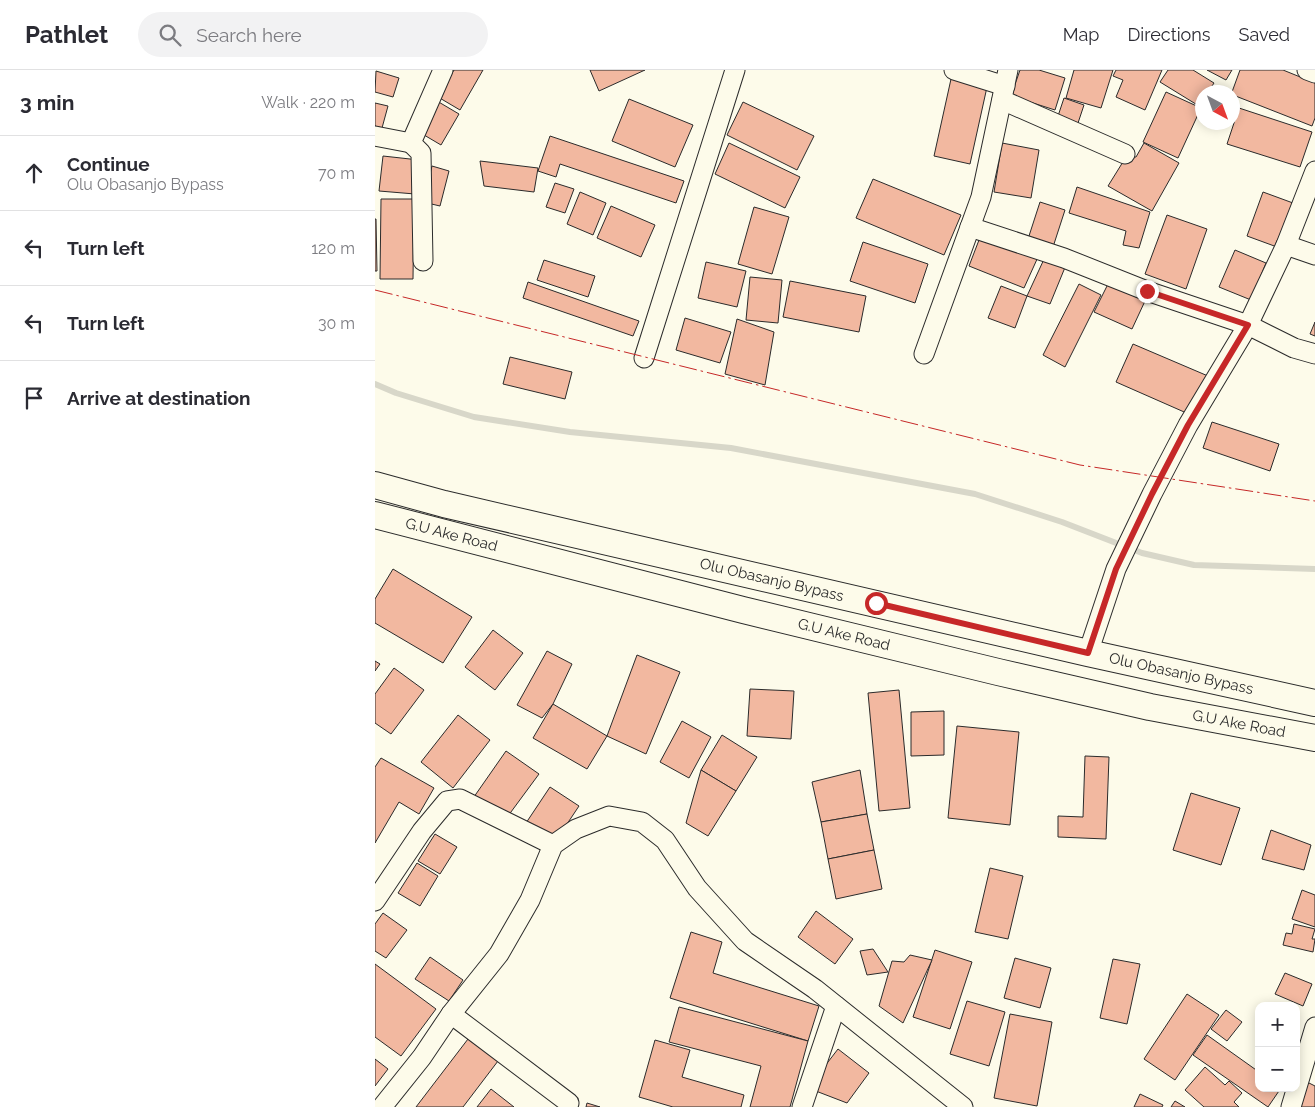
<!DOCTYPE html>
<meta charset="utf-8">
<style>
body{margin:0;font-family:Raleway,sans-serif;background:#f2f2f3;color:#2b2b33}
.controls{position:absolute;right:15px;bottom:15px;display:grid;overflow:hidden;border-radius:10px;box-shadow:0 2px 12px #0003}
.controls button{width:45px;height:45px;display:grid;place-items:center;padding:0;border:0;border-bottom:1px solid #e1e1e2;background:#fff;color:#2b2b33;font:25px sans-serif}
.compass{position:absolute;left:820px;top:15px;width:45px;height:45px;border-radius:50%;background:#fff;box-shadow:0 2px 12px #0003;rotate:139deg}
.stop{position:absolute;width:15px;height:15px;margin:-11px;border:4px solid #c62828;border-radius:50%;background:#fff}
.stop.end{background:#c62828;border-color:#fff;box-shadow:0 1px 5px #0008}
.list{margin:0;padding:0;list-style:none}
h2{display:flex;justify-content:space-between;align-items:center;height:65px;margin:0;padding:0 20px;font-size:21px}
h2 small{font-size:16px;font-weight:400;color:#7c7c81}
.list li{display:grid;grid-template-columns:32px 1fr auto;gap:15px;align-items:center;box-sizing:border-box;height:75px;padding:0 20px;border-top:1px solid #e1e1e2}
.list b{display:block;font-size:19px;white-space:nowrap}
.list p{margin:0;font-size:16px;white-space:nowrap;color:#7c7c81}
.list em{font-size:16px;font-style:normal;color:#7c7c81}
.icon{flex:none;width:28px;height:28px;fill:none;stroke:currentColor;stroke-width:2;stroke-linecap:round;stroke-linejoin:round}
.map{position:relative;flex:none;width:940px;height:1037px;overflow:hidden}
header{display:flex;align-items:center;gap:30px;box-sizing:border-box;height:70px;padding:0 25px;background:#fff;border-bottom:1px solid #e1e1e2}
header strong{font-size:24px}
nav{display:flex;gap:28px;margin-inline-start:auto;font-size:18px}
.search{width:350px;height:45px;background:#f2f2f3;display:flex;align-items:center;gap:12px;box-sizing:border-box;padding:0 18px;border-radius:28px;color:#7c7c81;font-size:19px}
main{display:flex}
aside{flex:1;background:#fff}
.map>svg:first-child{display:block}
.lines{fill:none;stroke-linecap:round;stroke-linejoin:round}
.stream{stroke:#d8d7c9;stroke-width:6}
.building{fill:#f2b8a0;stroke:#2b2b2b}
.minor-casing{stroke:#2b2b2b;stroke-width:21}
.secondary-casing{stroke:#2b2b2b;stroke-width:28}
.minor{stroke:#fdfbea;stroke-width:19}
.secondary{stroke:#fdfbea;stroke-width:26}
.power{stroke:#c62828;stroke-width:1;stroke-dasharray:18 4 2.5 4;stroke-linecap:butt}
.route{stroke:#c62828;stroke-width:6}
.labels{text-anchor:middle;stroke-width:4;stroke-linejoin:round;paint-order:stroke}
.street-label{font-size:15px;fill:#2b2b2b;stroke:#fdfbea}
</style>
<header>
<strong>Pathlet</strong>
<div class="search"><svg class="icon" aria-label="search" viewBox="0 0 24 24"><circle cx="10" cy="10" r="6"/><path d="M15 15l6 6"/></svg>Search here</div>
<nav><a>Map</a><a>Directions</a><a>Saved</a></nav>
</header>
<main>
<aside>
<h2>3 min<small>Walk · 220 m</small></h2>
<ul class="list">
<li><svg class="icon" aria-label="ahead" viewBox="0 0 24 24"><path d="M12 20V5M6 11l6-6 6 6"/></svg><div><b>Continue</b><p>Olu Obasanjo Bypass</p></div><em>70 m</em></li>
<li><svg class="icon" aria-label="left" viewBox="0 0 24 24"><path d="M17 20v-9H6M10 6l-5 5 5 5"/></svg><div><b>Turn left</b></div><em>120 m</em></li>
<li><svg class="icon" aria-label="left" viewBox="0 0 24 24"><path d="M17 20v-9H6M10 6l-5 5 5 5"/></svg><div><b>Turn left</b></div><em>30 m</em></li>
<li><svg class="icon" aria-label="arrive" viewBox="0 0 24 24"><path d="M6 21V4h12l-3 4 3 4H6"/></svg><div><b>Arrive at destination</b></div></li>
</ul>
</aside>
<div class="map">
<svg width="940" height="1037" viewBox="0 0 940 1037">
<rect width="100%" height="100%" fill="#fdfbea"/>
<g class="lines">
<polyline class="stream" points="0,314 21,323 99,347 195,362 356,378 600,424 687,452 767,483 819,495 940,499"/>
</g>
<g class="building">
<polygon points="79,0 108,0 85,40 63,27"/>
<polygon points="215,0 270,0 224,21"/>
<polygon points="645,0 664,0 690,8 680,40 636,26"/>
<polygon points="699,0 738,0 726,38 691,28"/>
<polygon points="741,0 787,0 770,40 741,27 748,10 738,6"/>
<polygon points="793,0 818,0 839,13 833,22 828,22 828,31 824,36 785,12"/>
<polygon points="832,0 857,0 851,10"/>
<polygon points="865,0 908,0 940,13 940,48 937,56 858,25 857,22"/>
<polygon points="1,1 24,8 18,27 0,22"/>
<polygon points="576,9 612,17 595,94 559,86"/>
<polygon points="791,22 826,38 803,88 768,72"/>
<polygon points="689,28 709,35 703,53 683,46"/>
<polygon points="254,29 318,55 300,97 237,71"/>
<polygon points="62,31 84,44 66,75 44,62"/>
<polygon points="368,32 439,66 422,100 352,65"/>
<polygon points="0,33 13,36 7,58 0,56"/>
<polygon points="864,38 937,62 925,97 852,74"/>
<polygon points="175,66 309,111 301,133 185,94 181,107 163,101"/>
<polygon points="354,73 425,107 410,138 340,104"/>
<polygon points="627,73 664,80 656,128 619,122"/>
<polygon points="769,73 804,93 777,141 733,116 751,87 761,87"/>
<polygon points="8,86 44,90 40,124 4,121"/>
<polygon points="105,91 163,98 159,122 109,116"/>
<polygon points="57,96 74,101 65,136 48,132"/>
<polygon points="498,109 586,145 569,185 481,148"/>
<polygon points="180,113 199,119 190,143 171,137"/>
<polygon points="702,117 775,142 764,178 748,175 751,161 694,143"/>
<polygon points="205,122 231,133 218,165 192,154"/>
<polygon points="888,122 918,133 902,177 872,166"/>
<polygon points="6,129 39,129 38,209 5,209"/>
<polygon points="665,132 690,140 678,177 653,169"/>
<polygon points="236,136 280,155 266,187 222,168"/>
<polygon points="379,137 414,147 397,204 363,194"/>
<polygon points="792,145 832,159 811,219 770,204"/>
<polygon points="0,149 1,149 2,201 0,201"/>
<polygon points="604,170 663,187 649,218 594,196"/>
<polygon points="488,172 553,194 540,233 475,211"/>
<polygon points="860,180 891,193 876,230 844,217"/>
<polygon points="670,187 691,195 675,234 652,226"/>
<polygon points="169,190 220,206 213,227 162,210"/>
<polygon points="331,192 371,201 362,237 323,228"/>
<polygon points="375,207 407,210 403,253 371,250"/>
<polygon points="415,211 491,226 484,262 408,247"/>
<polygon points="153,212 264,251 258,266 148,228"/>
<polygon points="704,214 726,225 690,297 668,285"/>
<polygon points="733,214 770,231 757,259 719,242"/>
<polygon points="626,216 652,226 640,258 613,248"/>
<polygon points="310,248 356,262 345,293 301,280"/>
<polygon points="362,249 399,262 390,315 350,304"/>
<polygon points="940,252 940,266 935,264"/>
<polygon points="758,274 833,306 816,345 741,312"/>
<polygon points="135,287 197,302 190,329 128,314"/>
<polygon points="837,352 904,374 895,401 828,378"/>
<polygon points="18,499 97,547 68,593 0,553 0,529"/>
<polygon points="118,560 148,583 120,620 90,597"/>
<polygon points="172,581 197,594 178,634 167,648 142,635"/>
<polygon points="262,585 305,602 271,684 232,666"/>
<polygon points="0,591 5,594 0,601"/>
<polygon points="19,598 49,620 16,664 0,653 0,624"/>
<polygon points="375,619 419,621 416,669 372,666"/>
<polygon points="524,620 535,738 504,741 493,623"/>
<polygon points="178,634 232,666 212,699 158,668"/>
<polygon points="569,641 569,685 536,686 536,642"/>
<polygon points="83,645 115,670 78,718 46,692"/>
<polygon points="307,651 336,667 314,708 285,692"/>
<polygon points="582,656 644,662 635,755 573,748"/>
<polygon points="347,665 382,687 361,721 326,700"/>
<polygon points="131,681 164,704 133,746 94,734"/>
<polygon points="710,686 734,687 731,769 683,767 683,746 708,747"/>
<polygon points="6,688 59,718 44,744 24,732 0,773 0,697"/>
<polygon points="326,700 361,721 333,766 311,753"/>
<polygon points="485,700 492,744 446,752 437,712"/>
<polygon points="175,717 204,736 178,775 149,756"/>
<polygon points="816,723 865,738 846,795 798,780"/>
<polygon points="492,744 499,780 453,789 446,752"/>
<polygon points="896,760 936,775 929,800 887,789"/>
<polygon points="60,764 82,777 65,804 43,791"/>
<polygon points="499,780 507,819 461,829 453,789"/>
<polygon points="42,793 63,806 45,836 23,823"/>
<polygon points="615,798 648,806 633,869 600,862"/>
<polygon points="927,820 940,825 940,857 917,849"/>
<polygon points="441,841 478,869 460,894 423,867"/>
<polygon points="8,843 32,860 11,888 0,881 0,854"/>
<polygon points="919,854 940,859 937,869 940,869 938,882 908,875 911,863 917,864"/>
<polygon points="316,862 347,872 338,903 444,936 433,971 295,928"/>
<polygon points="498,879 513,902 492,905 485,881"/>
<polygon points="560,880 597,892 575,959 538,947"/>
<polygon points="535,885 557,890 528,953 504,936 517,891 529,892"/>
<polygon points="55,887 88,910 74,931 40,909"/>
<polygon points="640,888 676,898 665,938 629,928"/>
<polygon points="738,889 765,894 752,954 725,948"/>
<polygon points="0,894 61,939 26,986 0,967"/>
<polygon points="910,903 937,914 928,936 900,924"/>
<polygon points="812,924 844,945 800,1010 769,989"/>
<polygon points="592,931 630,942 614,996 575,984"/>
<polygon points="304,937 433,971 415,1037 375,1037 386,996 294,972"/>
<polygon points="851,940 867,952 852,971 836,959"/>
<polygon points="635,944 677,952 662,1036 619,1028"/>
<polygon points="832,965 884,1002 884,1018 906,1018 893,1037 818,985"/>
<polygon points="93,969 123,991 88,1037 41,1037"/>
<polygon points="280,970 315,980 307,1007 369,1025 366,1037 298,1037 264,1027"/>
<polygon points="463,979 494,1003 472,1033 433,1018"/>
<polygon points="0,989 13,999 0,1016"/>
<polygon points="830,997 850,1015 854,1011 867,1023 859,1032 864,1037 829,1037 810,1020"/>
<polygon points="932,1012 940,1016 940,1037 921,1037"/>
<polygon points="116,1019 139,1037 102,1037"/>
<polygon points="765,1024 788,1035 787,1037 759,1037"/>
<polygon points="800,1031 810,1037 796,1037"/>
<polygon points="212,1033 225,1037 211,1037"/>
</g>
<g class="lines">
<defs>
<g id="minor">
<polyline points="579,0 630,16"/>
<polyline points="932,0 940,3"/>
<polyline points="627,30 750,84"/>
<polyline points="0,66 36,73"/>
<polyline points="595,157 689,188 772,221 873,255 919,278 940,284"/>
<polyline points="911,175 940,185"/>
<polyline points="48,191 46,83 36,73 68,0"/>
<polyline points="549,284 606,127 633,0"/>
<polyline points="269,288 360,0"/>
<polyline points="713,583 741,499 777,424 813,355 873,255 911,175 940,101"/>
<polyline points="0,831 47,761 72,731 85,729 178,775"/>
<polyline points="76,944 194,1033"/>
<polyline points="7,1037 47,987 76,944 124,884 155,830 178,775 201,759 234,746 267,752 290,770 322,818 370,871 440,919 588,1037"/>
<polyline points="427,1037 461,936"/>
<polyline points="916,1037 940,957"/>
</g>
<g id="secondary">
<path id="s1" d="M 0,415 L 69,434 L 713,583 L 940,633"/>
<path id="s2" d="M 0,445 L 368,540 L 623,602 L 775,637 L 940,668"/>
</g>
</defs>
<use href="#minor" class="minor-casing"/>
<use href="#secondary" class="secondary-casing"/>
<use href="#minor" class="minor"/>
<use href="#secondary" class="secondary"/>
<polyline class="power" points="0,220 705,395 940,431"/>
</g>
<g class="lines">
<polyline class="route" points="501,533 713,583 741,499 777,424 813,355 873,255 772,221"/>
</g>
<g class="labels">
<g class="street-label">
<text dy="5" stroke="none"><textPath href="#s2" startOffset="79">G.U Ake Road</textPath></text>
<text dy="5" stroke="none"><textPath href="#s1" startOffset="408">Olu Obasanjo Bypass</textPath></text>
<text dy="5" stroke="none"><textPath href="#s2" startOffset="484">G.U Ake Road</textPath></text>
<text dy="5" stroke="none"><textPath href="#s1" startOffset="828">Olu Obasanjo Bypass</textPath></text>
<text dy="5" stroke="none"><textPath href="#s2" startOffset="889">G.U Ake Road</textPath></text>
</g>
</g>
</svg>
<div class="controls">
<button>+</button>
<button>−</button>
</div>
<svg class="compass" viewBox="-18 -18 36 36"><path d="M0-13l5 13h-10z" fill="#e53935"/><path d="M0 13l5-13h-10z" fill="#7c7c81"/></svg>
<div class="stop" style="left:501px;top:533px"></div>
<div class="stop end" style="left:772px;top:221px"></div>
</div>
</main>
